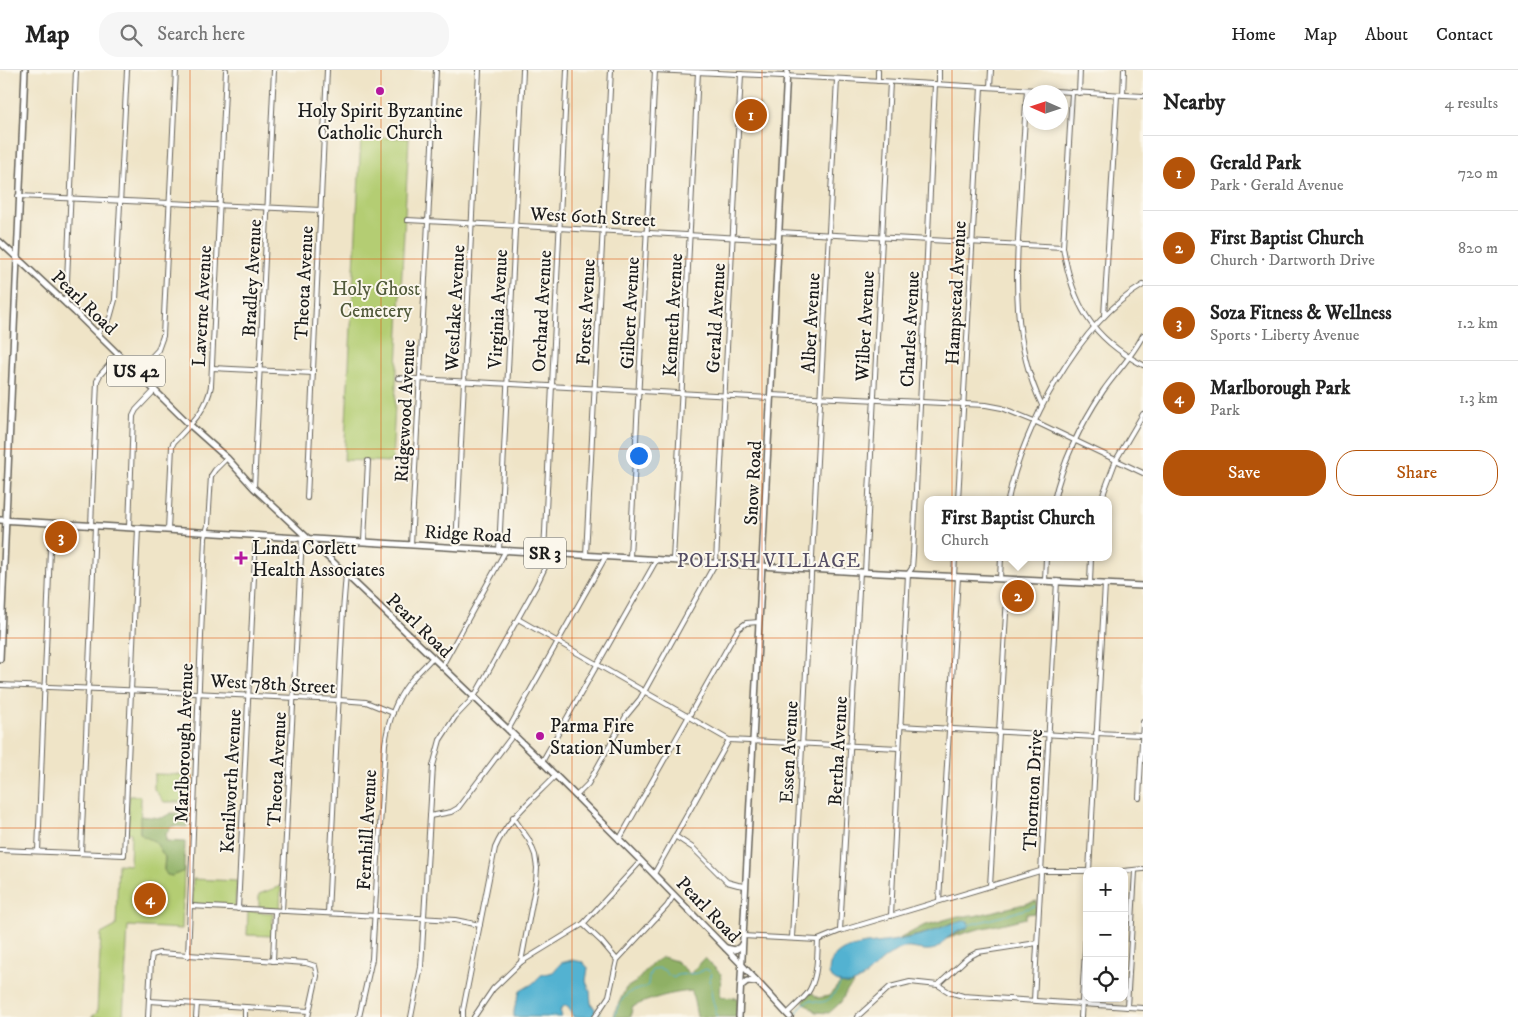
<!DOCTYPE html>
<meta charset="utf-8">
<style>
body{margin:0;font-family:"IM FELL DW Pica",serif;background:#f6f6f6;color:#222}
.controls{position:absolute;right:15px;bottom:15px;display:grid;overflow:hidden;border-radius:10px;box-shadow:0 2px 8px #0003}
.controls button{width:45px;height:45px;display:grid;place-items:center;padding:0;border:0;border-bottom:1px solid #e0e0e0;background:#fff;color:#222;font:25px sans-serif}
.compass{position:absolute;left:1023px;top:15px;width:45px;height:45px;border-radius:50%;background:#fff;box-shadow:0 2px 8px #0003;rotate:273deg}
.you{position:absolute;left:638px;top:385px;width:18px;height:18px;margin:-12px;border:4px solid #fff;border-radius:50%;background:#1a73e8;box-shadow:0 0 0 8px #1a73e833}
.badge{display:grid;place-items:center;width:32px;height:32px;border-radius:50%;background:#b45309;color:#fff;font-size:16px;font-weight:700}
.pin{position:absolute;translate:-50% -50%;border:2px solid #fff;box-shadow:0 1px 5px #0006}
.popup{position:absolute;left:924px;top:426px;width:188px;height:65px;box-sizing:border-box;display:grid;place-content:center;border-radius:10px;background:#fff;filter:drop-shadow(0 1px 4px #0005);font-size:16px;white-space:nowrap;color:#767676}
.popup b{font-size:19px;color:#222}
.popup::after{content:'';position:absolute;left:50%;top:100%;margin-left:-10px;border:10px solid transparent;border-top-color:#fff}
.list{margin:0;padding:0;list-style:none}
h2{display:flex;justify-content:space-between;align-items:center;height:65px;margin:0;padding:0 20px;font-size:21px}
h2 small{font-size:16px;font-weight:400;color:#767676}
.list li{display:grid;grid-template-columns:32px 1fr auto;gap:15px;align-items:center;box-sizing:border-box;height:75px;padding:0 20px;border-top:1px solid #e0e0e0}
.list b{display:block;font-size:19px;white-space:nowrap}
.list p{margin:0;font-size:16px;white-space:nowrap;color:#767676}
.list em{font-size:16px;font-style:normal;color:#767676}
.actions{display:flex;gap:10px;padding:15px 20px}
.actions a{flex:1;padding:11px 0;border:1px solid #b45309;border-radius:20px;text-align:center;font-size:18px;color:#b45309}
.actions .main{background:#b45309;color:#fff}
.icon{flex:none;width:28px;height:28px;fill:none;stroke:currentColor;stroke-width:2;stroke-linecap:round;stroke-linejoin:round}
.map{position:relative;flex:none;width:1143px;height:947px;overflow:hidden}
header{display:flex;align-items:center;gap:30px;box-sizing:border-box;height:70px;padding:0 25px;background:#fff;border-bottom:1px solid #e0e0e0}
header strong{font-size:24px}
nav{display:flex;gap:28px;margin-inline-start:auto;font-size:18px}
.search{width:350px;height:45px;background:#f6f6f6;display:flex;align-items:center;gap:12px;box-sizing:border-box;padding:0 18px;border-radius:20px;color:#767676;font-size:19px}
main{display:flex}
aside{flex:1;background:#fff}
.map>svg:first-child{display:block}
.green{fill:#b4cd73;stroke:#687448}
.forest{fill:#8fb065;stroke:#566640}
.water{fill:#52b2d1;stroke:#376776}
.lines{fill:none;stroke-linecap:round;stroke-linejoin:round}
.stream{stroke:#52b2d1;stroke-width:1}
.minor-casing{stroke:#666258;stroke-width:6}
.major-casing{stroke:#666258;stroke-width:8}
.minor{stroke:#fff;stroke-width:4}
.major{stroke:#fff;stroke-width:5}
.grid{fill:none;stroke:#de560d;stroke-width:1;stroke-opacity:0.55}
.poi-dot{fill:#b5179e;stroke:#fbf7ec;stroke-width:2}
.labels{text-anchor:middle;stroke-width:4;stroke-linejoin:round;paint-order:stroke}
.shield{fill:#fbf7ec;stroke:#5f5e5a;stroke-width:1}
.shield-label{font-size:18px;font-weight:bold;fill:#1c1c1c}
.poi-label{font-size:19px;fill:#1c1c1c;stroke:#fbf7ec;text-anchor:start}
.street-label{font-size:19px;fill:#1c1c1c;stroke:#fbf7ec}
.park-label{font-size:19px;fill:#515a3a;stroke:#fbf7ec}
.neighbourhood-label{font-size:20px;letter-spacing:1px;fill:#554e64;stroke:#fbf7ec}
</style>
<header>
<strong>Map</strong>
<div class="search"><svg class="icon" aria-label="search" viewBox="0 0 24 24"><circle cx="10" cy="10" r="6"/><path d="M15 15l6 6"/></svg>Search here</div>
<nav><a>Home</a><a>Map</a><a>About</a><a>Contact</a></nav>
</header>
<main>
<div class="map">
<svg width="1143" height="947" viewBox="0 0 1143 947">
<rect width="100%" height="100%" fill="#fbf7ec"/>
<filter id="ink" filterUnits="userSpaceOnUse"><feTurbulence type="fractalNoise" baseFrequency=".02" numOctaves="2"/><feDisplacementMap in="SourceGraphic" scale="10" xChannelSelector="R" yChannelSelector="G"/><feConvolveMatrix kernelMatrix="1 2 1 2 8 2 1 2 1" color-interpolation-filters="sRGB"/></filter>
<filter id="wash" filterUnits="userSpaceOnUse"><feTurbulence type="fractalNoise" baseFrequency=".0096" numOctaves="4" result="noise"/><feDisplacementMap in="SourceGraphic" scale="20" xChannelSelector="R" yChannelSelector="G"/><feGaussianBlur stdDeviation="1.12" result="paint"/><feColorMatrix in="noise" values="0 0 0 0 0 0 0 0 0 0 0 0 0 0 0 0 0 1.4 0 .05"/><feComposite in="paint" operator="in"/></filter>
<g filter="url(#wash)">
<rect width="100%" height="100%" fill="#efe4c7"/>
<g class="green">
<polygon points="744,34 760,35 759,56 743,55"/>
<polygon points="361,67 409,68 392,392 344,390"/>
<polygon points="154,704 193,705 192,732 164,732 154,719"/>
<polygon points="129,726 141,726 140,763 166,764 164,800 184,801 182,859 128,856 123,947 91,947 97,943 101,864 116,856 118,794 130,795 131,763 127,762"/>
<polygon points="193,809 237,811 235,837 192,834"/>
<polygon points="281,816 280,839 259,837 259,824"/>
<polygon points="248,841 273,843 272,866 247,865"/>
</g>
<g class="forest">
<path d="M 171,743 L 188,744 L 187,757 L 172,756 L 166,764 L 166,771 L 185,772 L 184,801 L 172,806 L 167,805 L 164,800 L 165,787 C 161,783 159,776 155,772 C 150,768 144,768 140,763 L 140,746 L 162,748 Z"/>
<polygon points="1037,831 1036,843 1026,844 1026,848 971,861 946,869 967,858 954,852 932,862 897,870 923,856 958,846 974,846"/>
<path d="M 663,887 L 676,891 L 690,904 L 705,888 L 721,904 L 720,927 L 738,928 L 736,947 L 697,947 L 692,921 C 670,923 652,928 632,937 L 631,947 L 614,947 L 616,939 L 626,918 L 636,912 L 652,893 Z"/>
<polygon points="840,913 847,914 854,913 846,922 841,932 829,943 815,942 803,931 811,922 818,928 829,926"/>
</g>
<g class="water">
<path d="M 963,851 L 968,851 L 969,855 L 967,858 C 960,861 952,864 946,869 C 942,873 940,877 935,879 C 923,883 911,875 900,879 C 896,882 891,884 887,887 C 869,900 852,929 829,905 C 829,895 831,888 840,882 C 847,877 857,876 866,874 C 887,872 909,869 930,862 C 941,858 951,853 963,851 Z"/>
<path d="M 572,890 L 583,892 L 588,898 L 586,911 L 590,921 L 591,933 L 595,939 L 595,943 L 591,947 L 573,947 L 568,936 L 564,936 L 560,940 L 562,947 L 514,947 C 513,937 518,930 520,921 L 532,914 L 541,905 L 553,902 L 561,893 Z"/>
</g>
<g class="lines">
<g class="stream">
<polyline points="968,855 1007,845 1035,836"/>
<polyline points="599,947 600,943"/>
<path d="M 615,947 C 616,938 622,928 629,923 C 635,919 642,920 648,915 L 649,907 L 651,901 L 658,898 L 664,900 L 667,904 L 674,908 L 677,905 L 698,903 L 705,899 L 708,900 L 712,904 L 709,910 C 712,916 711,921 712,927 C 713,933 716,937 715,943 L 717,947"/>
<path d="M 794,947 L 802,935 L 810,930 C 828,937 833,926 841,913"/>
</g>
</g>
</g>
<g filter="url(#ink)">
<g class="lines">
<defs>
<g id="minor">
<polyline points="653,0 846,9 1143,26"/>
<polyline points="878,11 878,0"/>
<polyline points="939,14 939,0"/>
<polyline points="990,17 991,0"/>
<path d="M 1027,20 C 1024,58 1022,96 1020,134 C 1016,202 1011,272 1042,335"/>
<path d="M 1072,22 L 1063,177 C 1072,233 1091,268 1143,295"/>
<polyline points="1079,23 1080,0"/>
<polyline points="1123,25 1124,0"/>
<polyline points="18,126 321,140"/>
<polyline points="407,150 779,170"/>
<polyline points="779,162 1063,177"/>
<polyline points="66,234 76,0"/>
<polyline points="1104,246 1117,25"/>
<polyline points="97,264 110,248 115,230 127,0"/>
<polyline points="212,298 313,303"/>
<polyline points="137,302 158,280 163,266 176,0"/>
<polyline points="398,308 771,328"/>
<polyline points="771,325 986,335 1002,338 1034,351 1143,403"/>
<polyline points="254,418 274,0"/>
<polyline points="307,428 327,0"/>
<polyline points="958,430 981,17"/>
<path d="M 1008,430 C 1022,358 1079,253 1143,215"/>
<path d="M 1054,430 C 1063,391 1081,354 1103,321 C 1116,302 1133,286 1143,265"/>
<polyline points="1101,430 1116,390 1143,344"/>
<polyline points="91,456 97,311 100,305 118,285"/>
<polyline points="129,458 133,346 136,340 155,320"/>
<path d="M 168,460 L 172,376 L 174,372 C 190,355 207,340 211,316 L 226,0"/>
<polyline points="364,471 368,391"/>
<polyline points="411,475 436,0"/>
<polyline points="456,477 479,0"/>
<polyline points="499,480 523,0"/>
<polyline points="544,483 567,0"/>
<polyline points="586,485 611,0"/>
<polyline points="630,487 655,0"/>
<polyline points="673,490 698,2"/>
<polyline points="865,502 890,12"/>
<polyline points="954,507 955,487"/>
<polyline points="1000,509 1001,487"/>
<polyline points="1045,511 1046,487"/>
<polyline points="1090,513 1091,487"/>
<polyline points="518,549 729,670 899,678"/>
<polyline points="442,596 506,480"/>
<polyline points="0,615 172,622 339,630 366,632 393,643"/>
<polyline points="900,656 1096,667"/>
<polyline points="508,660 606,486"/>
<polyline points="1096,663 1142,665"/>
<polyline points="542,692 657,489"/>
<polyline points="576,726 588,714 626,646 640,629 716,492 741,4"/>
<polyline points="1139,728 1143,652"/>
<polyline points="430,746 451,742 458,738 513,665"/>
<polyline points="513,747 529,770 535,785 537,798 536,812 521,892"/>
<polyline points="675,766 693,778 727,812 738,815 745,816"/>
<polyline points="619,770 738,559 746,553 759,552"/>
<polyline points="0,780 124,785 138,458"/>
<polyline points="38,781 51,454"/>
<polyline points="81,783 95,456"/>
<polyline points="1089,801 1105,514"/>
<polyline points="1123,801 1143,799"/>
<polyline points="654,804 729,670"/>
<polyline points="990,816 1008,509"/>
<polyline points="939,831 958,507"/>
<polyline points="190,836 455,850 480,855"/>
<polyline points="238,839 256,465"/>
<polyline points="282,841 302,467"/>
<polyline points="328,843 343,541 346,504"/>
<polyline points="891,846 908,504 912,498 913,485 935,14"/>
<polyline points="583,854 602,872 617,890"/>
<polyline points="840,861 860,502"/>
<polyline points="743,866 818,870 840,861 1040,801 1087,801"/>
<polyline points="792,868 837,9"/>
<polyline points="188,886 205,468 208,455 211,406 215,400 227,388"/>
<polyline points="273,891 275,841"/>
<polyline points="938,915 949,922 963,926 1143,938"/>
<polyline points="1034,930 1057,511"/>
<polyline points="149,931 309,941"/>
<polyline points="1127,937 1135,801"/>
<path d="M 787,944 C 793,938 801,931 807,924 C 818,909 817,888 818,870"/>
<polyline points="148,947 151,891 152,885 159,883 306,893 315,896 317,906 308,947"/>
<polyline points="196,947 197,934"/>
<polyline points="245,947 245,938"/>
<path d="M 359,947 L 372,889 L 373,871 L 385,674 C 388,653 395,631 409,613 C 416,604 425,596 433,587"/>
<polyline points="411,947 421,897 433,696 440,670 455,647 474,627 536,516 552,483"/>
<path d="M 463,947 L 463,940 L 495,778 C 507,749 533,729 555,706"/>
<polyline points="474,947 493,919 521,892 583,854 641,791"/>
<polyline points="595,947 609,926 617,890 667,836 674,825"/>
<polyline points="857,947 890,917 910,912 938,915 967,888 978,882 1037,873"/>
<polyline points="1081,947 1087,847"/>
</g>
<g id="major">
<polyline points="0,172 75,242 190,355 227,388 254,418 331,490 542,692 641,791 741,894 790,947"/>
<polyline points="0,450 860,502 1143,516"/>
<polyline points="0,589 25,0"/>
<polyline points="726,878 735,880 740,877 742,874"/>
<polyline points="741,916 747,911 757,912"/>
<polyline points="739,947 787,0"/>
</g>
</defs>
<use href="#minor" class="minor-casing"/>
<use href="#major" class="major-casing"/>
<use href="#minor" class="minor"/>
<use href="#major" class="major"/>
</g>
</g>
<path class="grid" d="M 190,0 L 190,947M 381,0 L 381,947M 572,0 L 572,947M 762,0 L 762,947M 952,0 L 952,947M 0,189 L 1143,189M 0,379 L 1143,379M 0,568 L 1143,568M 0,758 L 1143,758"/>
<g class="poi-dot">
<circle cx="380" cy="21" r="5"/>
<path d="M238.5 480.5h5v5h5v5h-5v5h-5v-5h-5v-5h5z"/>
<circle cx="540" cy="666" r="5"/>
</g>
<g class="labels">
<g class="shield">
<rect x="107" y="285.5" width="58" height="31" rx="4"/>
<rect x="524" y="467.5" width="42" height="31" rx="4"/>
</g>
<g class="shield-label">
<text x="136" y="307">US 42</text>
<text x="545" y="489">SR 3</text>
</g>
<g class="poi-label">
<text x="380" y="47" text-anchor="middle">Holy Spirit Byzantine<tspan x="380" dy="22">Catholic Church</tspan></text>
<text x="252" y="484">Linda Corlett<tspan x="252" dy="22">Health Associates</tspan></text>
<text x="550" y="662">Parma Fire<tspan x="550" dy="22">Station Number 1</tspan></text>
</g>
<g class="street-label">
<text transform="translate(593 146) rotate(3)" y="7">West 60th Street</text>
<text transform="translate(251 208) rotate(-87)" y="7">Bradley Avenue</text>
<text transform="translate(303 213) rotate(-87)" y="7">Theota Avenue</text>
<text transform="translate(955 223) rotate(-87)" y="7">Hampstead Avenue</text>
<text transform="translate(85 232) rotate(44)" y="7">Pearl Road</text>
<text transform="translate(201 236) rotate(-87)" y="7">Laverne Avenue</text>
<text transform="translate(454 238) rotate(-87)" y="7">Westlake Avenue</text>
<text transform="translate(497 239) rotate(-87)" y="7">Virginia Avenue</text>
<text transform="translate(541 241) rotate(-87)" y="7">Orchard Avenue</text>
<text transform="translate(585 242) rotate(-87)" y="7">Forest Avenue</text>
<text transform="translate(629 243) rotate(-87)" y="7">Gilbert Avenue</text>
<text transform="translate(672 245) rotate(-87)" y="7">Kenneth Avenue</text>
<text transform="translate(715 248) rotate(-87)" y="7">Gerald Avenue</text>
<text transform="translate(810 253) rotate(-87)" y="7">Alber Avenue</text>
<text transform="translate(864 256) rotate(-87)" y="7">Wilber Avenue</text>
<text transform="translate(909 259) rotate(-87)" y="7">Charles Avenue</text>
<text transform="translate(404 341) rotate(-87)" y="7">Ridgewood Avenue</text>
<text transform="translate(752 413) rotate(-87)" y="7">Snow Road</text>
<text transform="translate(468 463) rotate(3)" y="7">Ridge Road</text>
<text transform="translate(420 555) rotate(44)" y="7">Pearl Road</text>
<text transform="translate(273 613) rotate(3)" y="7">West 78th Street</text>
<text transform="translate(183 673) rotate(-88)" y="7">Marlborough Avenue</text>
<text transform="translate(837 681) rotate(-87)" y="7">Bertha Avenue</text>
<text transform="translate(788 682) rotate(-87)" y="7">Essen Avenue</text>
<text transform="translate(276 699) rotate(-87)" y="7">Theota Avenue</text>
<text transform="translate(230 711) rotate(-87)" y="7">Kenilworth Avenue</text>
<text transform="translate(1032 720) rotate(-87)" y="7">Thornton Drive</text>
<text transform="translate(366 760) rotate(-87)" y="7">Fernhill Avenue</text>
<text transform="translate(709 839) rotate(46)" y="7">Pearl Road</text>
</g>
<g class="park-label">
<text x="376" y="225">Holy Ghost<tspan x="376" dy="22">Cemetery</tspan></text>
</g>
<g class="neighbourhood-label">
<text x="769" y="497">POLISH VILLAGE</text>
</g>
</g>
</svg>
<div class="controls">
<button>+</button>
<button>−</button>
<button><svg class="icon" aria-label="locate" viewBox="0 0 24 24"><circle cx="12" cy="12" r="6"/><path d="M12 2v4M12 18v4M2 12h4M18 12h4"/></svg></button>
</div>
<svg class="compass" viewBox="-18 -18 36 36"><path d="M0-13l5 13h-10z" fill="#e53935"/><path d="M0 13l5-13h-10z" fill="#767676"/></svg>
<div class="you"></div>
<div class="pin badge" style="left:751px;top:45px">1</div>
<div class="pin badge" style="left:1018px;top:526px">2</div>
<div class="popup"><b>First Baptist Church</b>Church</div>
<div class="pin badge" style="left:61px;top:467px">3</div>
<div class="pin badge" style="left:150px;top:829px">4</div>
</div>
<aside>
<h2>Nearby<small>4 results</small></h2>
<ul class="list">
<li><span class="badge">1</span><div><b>Gerald Park</b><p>Park · Gerald Avenue</p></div><em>720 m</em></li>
<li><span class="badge">2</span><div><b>First Baptist Church</b><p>Church · Dartworth Drive</p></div><em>820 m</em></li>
<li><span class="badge">3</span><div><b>Soza Fitness &amp; Wellness</b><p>Sports · Liberty Avenue</p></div><em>1.2 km</em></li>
<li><span class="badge">4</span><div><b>Marlborough Park</b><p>Park</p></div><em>1.3 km</em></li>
</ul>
<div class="actions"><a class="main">Save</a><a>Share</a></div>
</aside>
</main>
